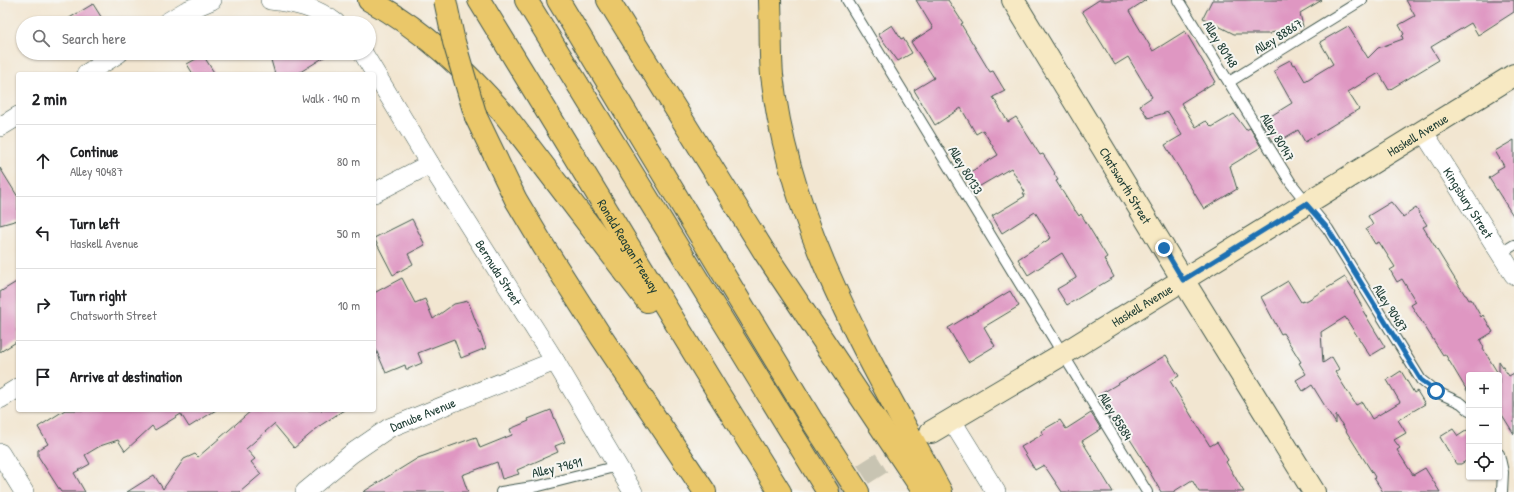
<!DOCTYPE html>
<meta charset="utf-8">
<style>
body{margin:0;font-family:"Patrick Hand",sans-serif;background:#f2f2f2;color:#202124}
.controls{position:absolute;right:12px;bottom:12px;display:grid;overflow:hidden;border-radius:4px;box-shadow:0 1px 3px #0004}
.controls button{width:36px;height:36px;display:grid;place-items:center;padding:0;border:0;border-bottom:1px solid #e0e0e0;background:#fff;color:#202124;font:20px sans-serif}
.stop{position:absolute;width:12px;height:12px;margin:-9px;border:3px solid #1f6fb2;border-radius:50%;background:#fff}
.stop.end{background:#1f6fb2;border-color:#fff;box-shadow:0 1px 4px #0008}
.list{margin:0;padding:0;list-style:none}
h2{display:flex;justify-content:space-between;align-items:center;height:52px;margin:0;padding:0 16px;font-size:17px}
h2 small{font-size:13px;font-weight:400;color:#757577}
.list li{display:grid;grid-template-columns:26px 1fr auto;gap:12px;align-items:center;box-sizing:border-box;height:72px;padding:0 16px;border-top:1px solid #e0e0e0}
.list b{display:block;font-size:15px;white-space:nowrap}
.list p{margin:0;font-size:13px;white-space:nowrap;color:#757577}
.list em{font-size:13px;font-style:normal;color:#757577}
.icon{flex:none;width:22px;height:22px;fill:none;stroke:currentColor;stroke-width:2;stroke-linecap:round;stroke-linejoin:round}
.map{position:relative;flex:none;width:1514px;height:492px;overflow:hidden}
.search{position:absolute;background:#fff;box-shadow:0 1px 3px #0004;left:16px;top:16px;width:360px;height:44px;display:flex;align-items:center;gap:10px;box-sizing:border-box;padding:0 14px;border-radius:22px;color:#757577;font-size:15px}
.panel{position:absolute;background:#fff;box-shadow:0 1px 3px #0004;left:16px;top:72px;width:360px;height:340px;border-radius:4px}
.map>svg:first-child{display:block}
.building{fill:#df97c2}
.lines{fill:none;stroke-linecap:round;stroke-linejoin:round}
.secondary-tunnel{stroke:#c8c4b2;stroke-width:22;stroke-dasharray:22 11;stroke-linecap:butt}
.service-casing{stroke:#3f564c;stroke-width:12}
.minor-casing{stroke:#3f564c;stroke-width:20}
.secondary-casing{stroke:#3f564c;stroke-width:24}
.motorway-casing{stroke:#3f564c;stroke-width:24}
.service{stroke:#fff;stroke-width:10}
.minor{stroke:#fff;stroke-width:19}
.secondary{stroke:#f7e9c3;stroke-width:22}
.motorway{stroke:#eac769;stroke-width:22}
.motorway-bridge-casing{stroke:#3f564c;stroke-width:24;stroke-linecap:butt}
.motorway-bridge{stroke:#eac769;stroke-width:22}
.route{stroke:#1f6fb2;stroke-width:5}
.labels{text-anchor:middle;stroke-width:4;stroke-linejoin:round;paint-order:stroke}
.street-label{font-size:13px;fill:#1f3d34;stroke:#f6f6f2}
</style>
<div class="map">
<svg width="1514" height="492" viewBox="0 0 1514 492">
<rect width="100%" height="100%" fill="#f6f6f2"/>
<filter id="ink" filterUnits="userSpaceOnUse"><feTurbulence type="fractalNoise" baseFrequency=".025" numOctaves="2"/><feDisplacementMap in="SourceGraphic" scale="8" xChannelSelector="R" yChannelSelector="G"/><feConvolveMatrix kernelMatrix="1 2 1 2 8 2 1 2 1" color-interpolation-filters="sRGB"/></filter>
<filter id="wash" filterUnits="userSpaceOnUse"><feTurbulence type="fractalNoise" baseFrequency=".012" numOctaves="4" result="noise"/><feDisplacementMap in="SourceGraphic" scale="16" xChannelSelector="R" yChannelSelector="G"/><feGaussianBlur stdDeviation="0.9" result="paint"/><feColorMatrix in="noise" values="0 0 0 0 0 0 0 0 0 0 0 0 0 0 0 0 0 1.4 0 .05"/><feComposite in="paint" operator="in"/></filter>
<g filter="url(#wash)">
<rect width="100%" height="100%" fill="#f2e6d1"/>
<g id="blocks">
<g class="building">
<polygon points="916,0 948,0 963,23 961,24 990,72 993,71 1005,91 993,97 1008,122 1016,117 1040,155 1043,154 1055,173 1054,174 1058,180 1056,181 1074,210 1075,210 1079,216 1081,214 1107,257 1104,259 1114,277 1067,305 1057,289 1076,278 1076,277 1062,253 1028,275 1018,259 1051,238 1035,212 1002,233 992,216 1025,196 1023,193 1025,192 1011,168 975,189 967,174 998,155 983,130 976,134 961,108 935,125 914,90 934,78 911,42 933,28"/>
<polygon points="1099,0 1146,0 1129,11 1153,51 1185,31 1215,82 1181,103 1196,127 1206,121 1212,127 1234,114 1246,130 1250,128 1261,147 1230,166 1237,189 1204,209 1165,145 1182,135 1168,112 1148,118 1140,105 1152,97 1128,57 1115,65 1082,11"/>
<polygon points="1212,0 1322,0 1300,13 1303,27 1270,33 1270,34 1234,34 1203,18"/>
<polygon points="1406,0 1514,0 1514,12 1478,35 1471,23 1431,47 1439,60 1389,90 1379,73 1348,92 1359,109 1305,142 1298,130 1281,140 1279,137 1273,141 1261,122 1292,103 1274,71 1278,69 1277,67 1290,60 1293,65 1295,64 1305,81 1333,64 1320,42 1348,26 1368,58 1378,48 1403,39 1402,36 1404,34 1399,25 1415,16"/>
<polygon points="93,4 105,23 61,23"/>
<polygon points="892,25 901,39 903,38 912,53 898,61 878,34"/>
<polygon points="269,53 331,53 297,74 275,74"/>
<polygon points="203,55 215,74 193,74 187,64"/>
<polygon points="1514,140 1514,217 1489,178 1498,172 1497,170 1504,166 1495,151"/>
<polygon points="0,168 18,197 18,220 0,225"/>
<polygon points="1391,202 1403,217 1416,208 1427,225 1423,227 1453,276 1465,295 1466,295 1469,300 1471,299 1481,317 1483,315 1493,332 1480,340 1484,348 1483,349 1499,375 1499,361 1509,376 1514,373 1514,434 1499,410 1499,375 1469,375 1469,394 1445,354 1443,355 1411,305 1416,302 1402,279 1397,282 1390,270 1395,267 1379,242 1375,244 1366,229 1373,225 1368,216"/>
<polygon points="412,219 425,245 408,254 413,264 393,275 374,238"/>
<polygon points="1345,277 1355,292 1354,293 1364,310 1363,311 1385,347 1370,356 1345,317 1321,332 1323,363 1332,357 1339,369 1335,372 1356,405 1362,402 1372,419 1400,402 1387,380 1401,371 1414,393 1417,391 1425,404 1398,420 1406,433 1394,440 1400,448 1397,450 1413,475 1425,468 1440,492 1383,492 1374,478 1375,477 1336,415 1336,424 1312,385 1303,391 1296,380 1306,374 1299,363 1301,362 1283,333 1281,334 1261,297 1288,281 1301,302 1308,300"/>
<polygon points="402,278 415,303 425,299 433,319 454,304 468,301 486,348 461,358 454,339 418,353 422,363 408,369 406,369 405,365 386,373 374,345 374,293"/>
<polygon points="18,281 18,341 0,352 0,292"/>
<polygon points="1010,291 1019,306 984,327 995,346 968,362 948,328"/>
<polygon points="1166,355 1179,376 1170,381 1210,446 1217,442 1228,460 1226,462 1244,492 1199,492 1192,480 1173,492 1161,492 1140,455 1117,419 1112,422 1102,406 1105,404 1099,395"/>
<polygon points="65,410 216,410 189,427 181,414 155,430 152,426 125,451 118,440 100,446 85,455 90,464 74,473 85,492 61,492 38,456 38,450 48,444 38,427"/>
<polygon points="252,410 344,410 321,425 294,448 274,424 246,449 255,459 251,462 261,474 240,492 127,492 154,475 163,489 184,459 195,454 198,457"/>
<polygon points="551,410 565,442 555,446 558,452 517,470 519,474 502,479 497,462 462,475 468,492 363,492 418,458 476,437 480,448 512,435 510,429 529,421 528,419"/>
<polygon points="1091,413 1101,429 1082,441 1113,492 1062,492 1044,465 1035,470 1021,447 1043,434 1041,431 1055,423 1060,420 1066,429"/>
<polygon points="1453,429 1458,436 1469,429 1469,459 1461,464 1456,464 1440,437"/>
</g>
</g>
</g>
<g filter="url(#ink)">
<use href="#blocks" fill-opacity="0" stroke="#3f564c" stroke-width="1"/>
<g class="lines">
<polyline class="secondary-tunnel" points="835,492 913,443"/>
<defs>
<g id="service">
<polyline points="847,0 1147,492"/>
<polyline points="1178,0 1291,183 1328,229 1421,380 1435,391 1461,403 1469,410"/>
<polyline points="1229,82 1362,0"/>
<polyline points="1501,253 1514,245"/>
<polyline points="1499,454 1503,472 1502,492"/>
<polyline points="501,492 539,486 618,466"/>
</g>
<g id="minor">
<path d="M 270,0 C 296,3 315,7 336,23"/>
<polyline points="166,23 186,11 212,0"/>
<path id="s1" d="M 363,53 L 430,164 L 555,361 L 633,492"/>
<polyline points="86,74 119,53"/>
<polyline points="0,127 18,116"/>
<path id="s2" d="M 1423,131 L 1514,275"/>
<polyline points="374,193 430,164"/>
<polyline points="0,399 18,388"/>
<polyline points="952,421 996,492"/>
<polyline points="0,453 24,492"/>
<path id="s3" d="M 305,492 L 351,454 L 389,428 L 555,361"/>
</g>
<g id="secondary">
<path id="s4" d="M 1013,0 L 1183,280 L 1314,492"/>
<path id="s5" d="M 931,432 L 1063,354 L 1514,75"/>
</g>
<g id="motorway">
<path d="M 369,0 C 423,29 465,70 505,115 L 647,301"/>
<path id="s6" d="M 479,0 L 717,391 L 780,492"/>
<polyline points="526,0 828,492"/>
<polyline points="558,0 811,419 858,492"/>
<polyline points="608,0 765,253 924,492"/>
<path d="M 770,0 C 771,25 770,51 772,75 C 789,228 870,360 941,492"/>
<polyline points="476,117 516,200 544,247 602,338 705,492"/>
</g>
</defs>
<use href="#service" class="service-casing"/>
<use href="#minor" class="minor-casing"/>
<use href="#secondary" class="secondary-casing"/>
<use href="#motorway" class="motorway-casing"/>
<use href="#service" class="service"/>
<use href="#minor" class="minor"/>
<use href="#secondary" class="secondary"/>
<use href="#motorway" class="motorway"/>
<defs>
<polyline id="motorway-bridge" points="445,0 454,42 476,117"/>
</defs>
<use href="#motorway-bridge" class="motorway-bridge-casing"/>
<use href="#motorway-bridge" class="motorway-bridge"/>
</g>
</g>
<g class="lines" filter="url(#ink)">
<polyline class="route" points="1164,248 1183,280 1306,204 1328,229 1421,380 1436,391"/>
</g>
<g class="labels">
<g class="street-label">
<text transform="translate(1278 36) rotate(-32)" y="5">Alley 88867</text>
<text transform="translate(1221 44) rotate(58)" y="5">Alley 80148</text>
<text dy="5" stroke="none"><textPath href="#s5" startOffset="570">Haskell Avenue</textPath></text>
<text transform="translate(1278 137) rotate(59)" y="5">Alley 80147</text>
<text transform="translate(966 170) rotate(59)" y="5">Alley 80133</text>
<text dy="5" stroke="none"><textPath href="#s4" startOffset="217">Chatsworth Street</textPath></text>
<text dy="5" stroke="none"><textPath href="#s2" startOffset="85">Kingsbury Street</textPath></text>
<text dy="5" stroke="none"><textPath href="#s6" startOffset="288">Ronald Reagan Freeway</textPath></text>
<text dy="5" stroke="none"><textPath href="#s1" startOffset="258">Bermuda Street</textPath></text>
<text dy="5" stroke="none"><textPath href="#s5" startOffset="246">Haskell Avenue</textPath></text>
<text transform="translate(1391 308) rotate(58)" y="5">Alley 90487</text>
<text dy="5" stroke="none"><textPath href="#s3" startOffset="142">Danube Avenue</textPath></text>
<text transform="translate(1116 416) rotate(59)" y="5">Alley 85884</text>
<text transform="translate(557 467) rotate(-13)" y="5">Alley 79691</text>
</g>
</g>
</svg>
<div class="controls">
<button>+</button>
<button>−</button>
<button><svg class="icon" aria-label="locate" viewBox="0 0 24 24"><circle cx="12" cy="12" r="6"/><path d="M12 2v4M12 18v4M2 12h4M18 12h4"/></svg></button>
</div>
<div class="stop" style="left:1436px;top:391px"></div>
<div class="stop end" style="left:1164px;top:248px"></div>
<div class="search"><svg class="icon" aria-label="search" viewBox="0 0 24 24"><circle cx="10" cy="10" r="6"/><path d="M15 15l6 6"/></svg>Search here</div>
<section class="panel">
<h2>2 min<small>Walk · 140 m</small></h2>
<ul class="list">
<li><svg class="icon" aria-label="ahead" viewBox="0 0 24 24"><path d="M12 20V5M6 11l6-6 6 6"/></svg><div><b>Continue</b><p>Alley 90487</p></div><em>80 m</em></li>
<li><svg class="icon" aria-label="left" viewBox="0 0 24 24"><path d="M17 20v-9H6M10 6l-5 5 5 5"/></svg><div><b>Turn left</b><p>Haskell Avenue</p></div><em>50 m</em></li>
<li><svg class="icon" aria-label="right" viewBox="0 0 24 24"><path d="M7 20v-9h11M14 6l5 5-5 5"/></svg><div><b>Turn right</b><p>Chatsworth Street</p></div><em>10 m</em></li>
<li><svg class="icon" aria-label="arrive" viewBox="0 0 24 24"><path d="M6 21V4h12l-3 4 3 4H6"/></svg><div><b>Arrive at destination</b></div></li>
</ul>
</section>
</div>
